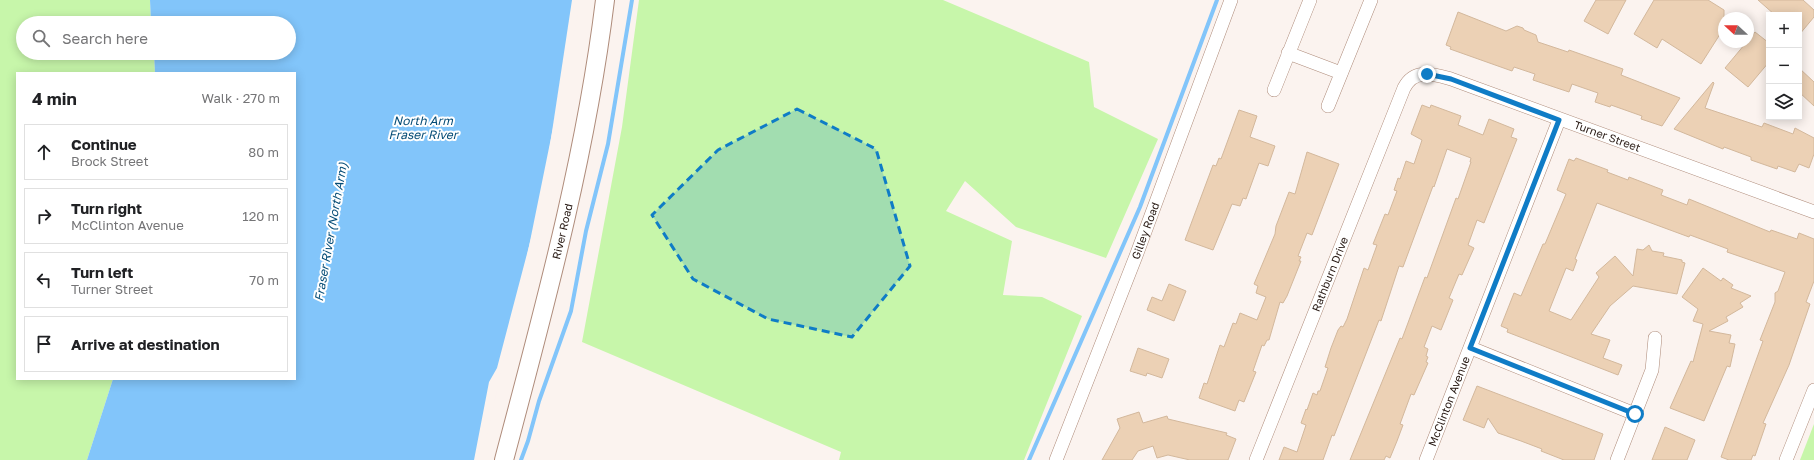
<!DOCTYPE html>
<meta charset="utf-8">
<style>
body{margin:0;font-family:"Golos Text",sans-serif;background:#f2f2f2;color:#202124}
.controls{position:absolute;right:12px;top:12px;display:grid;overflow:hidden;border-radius:0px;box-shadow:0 2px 10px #0003}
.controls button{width:36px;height:36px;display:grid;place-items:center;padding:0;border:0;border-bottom:1px solid #e0e0e0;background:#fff;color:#202124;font:20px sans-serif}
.compass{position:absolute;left:1718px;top:12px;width:36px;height:36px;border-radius:50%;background:#fff;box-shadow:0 2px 10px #0003;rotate:291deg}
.stop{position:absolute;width:12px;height:12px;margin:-9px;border:3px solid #0f7cc6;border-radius:50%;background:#fff}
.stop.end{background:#0f7cc6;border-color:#fff;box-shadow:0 1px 4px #0008}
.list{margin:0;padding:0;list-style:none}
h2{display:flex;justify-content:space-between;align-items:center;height:52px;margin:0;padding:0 16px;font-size:17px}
h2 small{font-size:13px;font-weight:400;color:#757577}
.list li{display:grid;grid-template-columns:26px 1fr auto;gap:12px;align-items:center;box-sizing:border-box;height:56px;margin:0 8px 8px;padding:0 8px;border:1px solid #e0e0e0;border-radius:0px}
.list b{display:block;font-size:15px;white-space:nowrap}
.list p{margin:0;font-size:13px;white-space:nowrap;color:#757577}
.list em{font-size:13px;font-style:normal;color:#757577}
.icon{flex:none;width:22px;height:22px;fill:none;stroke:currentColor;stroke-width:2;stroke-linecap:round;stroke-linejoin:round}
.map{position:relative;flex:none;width:1814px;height:460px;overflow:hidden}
.search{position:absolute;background:#fff;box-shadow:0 2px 10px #0003;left:16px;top:16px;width:280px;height:44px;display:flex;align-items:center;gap:10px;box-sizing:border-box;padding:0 14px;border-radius:22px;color:#757577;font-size:15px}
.panel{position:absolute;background:#fff;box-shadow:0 2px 10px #0003;left:16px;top:72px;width:280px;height:308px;border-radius:0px}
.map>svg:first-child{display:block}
.green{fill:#c7f6aa}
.water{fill:#82c5fa}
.pier{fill:#fbf3ef}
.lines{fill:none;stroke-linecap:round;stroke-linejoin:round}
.stream{stroke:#82c5fa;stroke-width:4}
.building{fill:#ecd1b5;stroke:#d3b89c}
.street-casing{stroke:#af8c7b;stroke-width:14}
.secondary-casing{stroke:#af8c7b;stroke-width:20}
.street{stroke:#fff;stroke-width:13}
.secondary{stroke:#fff;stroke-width:18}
.route{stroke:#0f7cc6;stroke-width:5}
.marked{fill:#0f7cc6;fill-opacity:0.2;stroke:#0f7cc6;stroke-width:3;stroke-dasharray:8 5;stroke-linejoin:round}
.labels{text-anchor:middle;stroke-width:4;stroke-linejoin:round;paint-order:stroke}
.street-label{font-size:11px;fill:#271913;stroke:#fff}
.water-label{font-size:12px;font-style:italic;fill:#054c76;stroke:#fff}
</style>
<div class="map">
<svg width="1814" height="460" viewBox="0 0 1814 460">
<rect width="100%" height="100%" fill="#fbf3ef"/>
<g class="green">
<polygon points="0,0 150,0 151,23 23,23 23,53 154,53 155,73 17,73 17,379 113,379 87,460 0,460"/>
<polygon points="639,0 943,0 1089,62 1094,107 1158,139 1106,258 1016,227 965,181 946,211 1012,241 1003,295 1042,297 1082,316 1024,460 839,460 841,452 582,342 622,127"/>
<polygon points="1814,424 1814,460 1800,460"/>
</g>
<polygon class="water" points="150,0 579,0 526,261 479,460 87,460 113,379 295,379 295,73 155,73 154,53 289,53 289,23 151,23"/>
<g class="pier">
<polygon points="572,0 581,0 545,178"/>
<polygon points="539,208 481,460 474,460 489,382 497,368"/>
</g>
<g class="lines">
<g class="stream">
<polyline points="521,460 528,441 539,401 571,311 586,231 608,144 632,0"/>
<polyline points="1029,460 1140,207 1217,0"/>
</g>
</g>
<g class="building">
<polygon points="1596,0 1626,0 1608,34 1584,21"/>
<polygon points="1654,0 1708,0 1724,10 1724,28 1701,64 1662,39 1657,48 1634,34"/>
<polygon points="1758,0 1803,0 1814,10 1814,17 1799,35 1799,15 1775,15"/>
<polygon points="1458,12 1506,31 1517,26 1523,28 1524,30 1536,35 1538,42 1568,52 1569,50 1623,69 1621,75 1680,98 1662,126 1641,119 1642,116 1611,105 1610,107 1595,102 1598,93 1572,84 1569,92 1533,80 1535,74 1514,67 1512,71 1450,49 1451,47 1446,45"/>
<polygon points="1755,32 1769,43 1769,62 1748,87 1725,68"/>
<polygon points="1799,68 1814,82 1814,106 1799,92"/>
<polygon points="1713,82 1714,83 1705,108 1762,127 1764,123 1793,134 1795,128 1814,138 1814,154 1809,168 1799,164 1795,172 1778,166 1777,169 1751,160 1751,157 1724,147 1723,149 1674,129"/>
<polygon points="1422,105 1430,108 1431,105 1461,116 1458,125 1483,135 1489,119 1514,129 1511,137 1517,139 1484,223 1477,220 1468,245 1474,248 1462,275 1459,274 1449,298 1453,300 1441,330 1432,326 1424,347 1428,349 1426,356 1428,357 1426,362 1428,363 1414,395 1411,394 1400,424 1403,425 1397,441 1390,458 1386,456 1384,460 1350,460 1400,338 1402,339 1425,277 1427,278 1456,198 1458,199 1471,162 1470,162 1471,158 1447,149 1434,187 1433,186 1403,267 1399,266 1381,321 1379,320 1334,436 1332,435 1323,460 1279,460 1284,447 1297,452 1306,425 1301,423 1306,409 1307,410 1313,393 1317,395 1318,391 1320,391 1328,368 1325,367 1331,348 1338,330 1341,326 1343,327 1347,319 1364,268 1368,270 1377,245 1373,244 1385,214 1388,215 1397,191 1394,190 1398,178 1400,179 1406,161 1414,164 1422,140 1411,134"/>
<polygon points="1239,110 1257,116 1250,137 1275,146 1268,166 1259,163 1246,199 1243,198 1240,206 1232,204 1213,250 1185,240 1213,165 1216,166 1219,158 1221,159"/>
<polygon points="1307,152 1339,164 1312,235 1307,233 1298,256 1301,257 1299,261 1301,261 1287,296 1283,303 1280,302 1269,340 1267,340 1264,346 1262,345 1253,371 1256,372 1244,402 1239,400 1235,411 1199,398 1204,383 1207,384 1220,345 1224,347 1233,323 1236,324 1240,313 1257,320 1266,297 1256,293 1258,286 1254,284 1275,234 1276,226 1289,192 1295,194"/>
<polygon points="1576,158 1608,170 1607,172 1628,180 1629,177 1663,190 1661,195 1687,205 1689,199 1770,232 1771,230 1797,239 1799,233 1814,239 1814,281 1806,302 1810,304 1789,365 1763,423 1766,424 1755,456 1753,455 1751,460 1729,460 1721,457 1763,341 1760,340 1775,302 1775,293 1778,291 1785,272 1727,252 1728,249 1690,235 1689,237 1597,203 1575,259 1577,260 1573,271 1566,268 1549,311 1571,320 1599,277 1596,273 1615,256 1633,276 1637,249 1643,250 1649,245 1652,251 1664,253 1663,256 1682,260 1682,262 1685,263 1677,294 1633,286 1610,306 1591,334 1610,340 1603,358 1622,365 1618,375 1507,332 1508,329 1501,326 1514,293 1521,296 1543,244 1545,244 1566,194 1557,190 1569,159 1574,161"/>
<polygon points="1703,268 1721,281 1723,278 1733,285 1731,288 1751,296 1740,303 1743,307 1726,317 1728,321 1709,331 1731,335 1729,343 1735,344 1730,367 1727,366 1704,421 1670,408 1691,361 1693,362 1703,324 1693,321 1698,309 1682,297"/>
<polygon points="1169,284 1186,291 1174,321 1147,310 1152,297 1162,301"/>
<polygon points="1138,348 1169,359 1162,378 1147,373 1146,376 1130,371"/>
<polygon points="1477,386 1603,434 1594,460 1564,460 1541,451 1542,449 1521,441 1498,433 1488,418 1484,428 1463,420"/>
<polygon points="1139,412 1143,423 1167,416 1168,419 1227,433 1226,435 1236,439 1228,460 1190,460 1168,455 1157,458 1153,446 1138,451 1132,460 1102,460 1120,428 1117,419"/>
<polygon points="1665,427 1695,440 1687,460 1652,460"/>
</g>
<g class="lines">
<defs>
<g id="street">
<polyline points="1288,53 1341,73"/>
<polyline points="1274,90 1310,0"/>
<polyline points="1328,106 1371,0"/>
<polyline points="1471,348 1635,414"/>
<path id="s1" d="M 1056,460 L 1136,256 L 1231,0"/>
<path id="s2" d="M 1256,460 L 1404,88 C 1414,68 1433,74 1451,79 L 1814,212"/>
<path id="s3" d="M 1426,460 L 1559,120"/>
<polyline points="1617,460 1652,370 1655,338"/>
<polyline points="1786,460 1814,390"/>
</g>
<g id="secondary">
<path id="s4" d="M 504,460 C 544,309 586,156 605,0"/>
</g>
</defs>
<use href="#street" class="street-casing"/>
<use href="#secondary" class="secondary-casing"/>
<use href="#street" class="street"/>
<use href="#secondary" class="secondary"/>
</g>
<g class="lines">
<polyline class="route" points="1427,74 1451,79 1559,120 1470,348 1635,414"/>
</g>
<path class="marked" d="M 797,109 L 876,149 L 910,266 L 852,337 L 768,319 L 693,279 L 652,215 L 718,150 Z"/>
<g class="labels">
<g class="street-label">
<text dy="4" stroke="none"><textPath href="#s2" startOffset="620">Turner Street</textPath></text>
<text dy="4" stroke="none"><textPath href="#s1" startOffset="246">Gilley Road</textPath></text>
<text dy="4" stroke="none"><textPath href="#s4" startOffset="236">River Road</textPath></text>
<text dy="4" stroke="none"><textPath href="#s2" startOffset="200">Rathburn Drive</textPath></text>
<text dy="4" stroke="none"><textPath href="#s3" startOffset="63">McClinton Avenue</textPath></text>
</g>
<g class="water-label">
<text x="423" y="125">North Arm<tspan x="423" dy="14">Fraser River</tspan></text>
<text transform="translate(331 232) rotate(-80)" y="4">Fraser River (North Arm)</text>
</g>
</g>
</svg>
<div class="controls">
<button>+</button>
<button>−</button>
<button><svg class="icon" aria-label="layers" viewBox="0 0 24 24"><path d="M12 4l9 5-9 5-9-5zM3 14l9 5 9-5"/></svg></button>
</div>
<svg class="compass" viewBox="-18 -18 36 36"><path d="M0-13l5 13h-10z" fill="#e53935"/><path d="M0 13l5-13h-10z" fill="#757577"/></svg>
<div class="stop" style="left:1635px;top:414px"></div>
<div class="stop end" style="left:1427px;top:74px"></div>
<div class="search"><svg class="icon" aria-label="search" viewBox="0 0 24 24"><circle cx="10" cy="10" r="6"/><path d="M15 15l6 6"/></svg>Search here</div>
<section class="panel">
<h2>4 min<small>Walk · 270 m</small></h2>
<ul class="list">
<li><svg class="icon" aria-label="ahead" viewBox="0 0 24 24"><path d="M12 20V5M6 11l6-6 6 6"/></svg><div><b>Continue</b><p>Brock Street</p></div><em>80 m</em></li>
<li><svg class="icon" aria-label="right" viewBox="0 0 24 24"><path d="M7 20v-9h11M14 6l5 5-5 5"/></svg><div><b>Turn right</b><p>McClinton Avenue</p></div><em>120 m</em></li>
<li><svg class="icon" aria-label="left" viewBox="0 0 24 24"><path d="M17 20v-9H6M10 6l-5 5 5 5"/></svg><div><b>Turn left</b><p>Turner Street</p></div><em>70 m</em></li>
<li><svg class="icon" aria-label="arrive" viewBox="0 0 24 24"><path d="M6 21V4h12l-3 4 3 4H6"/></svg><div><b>Arrive at destination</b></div></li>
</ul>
</section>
</div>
